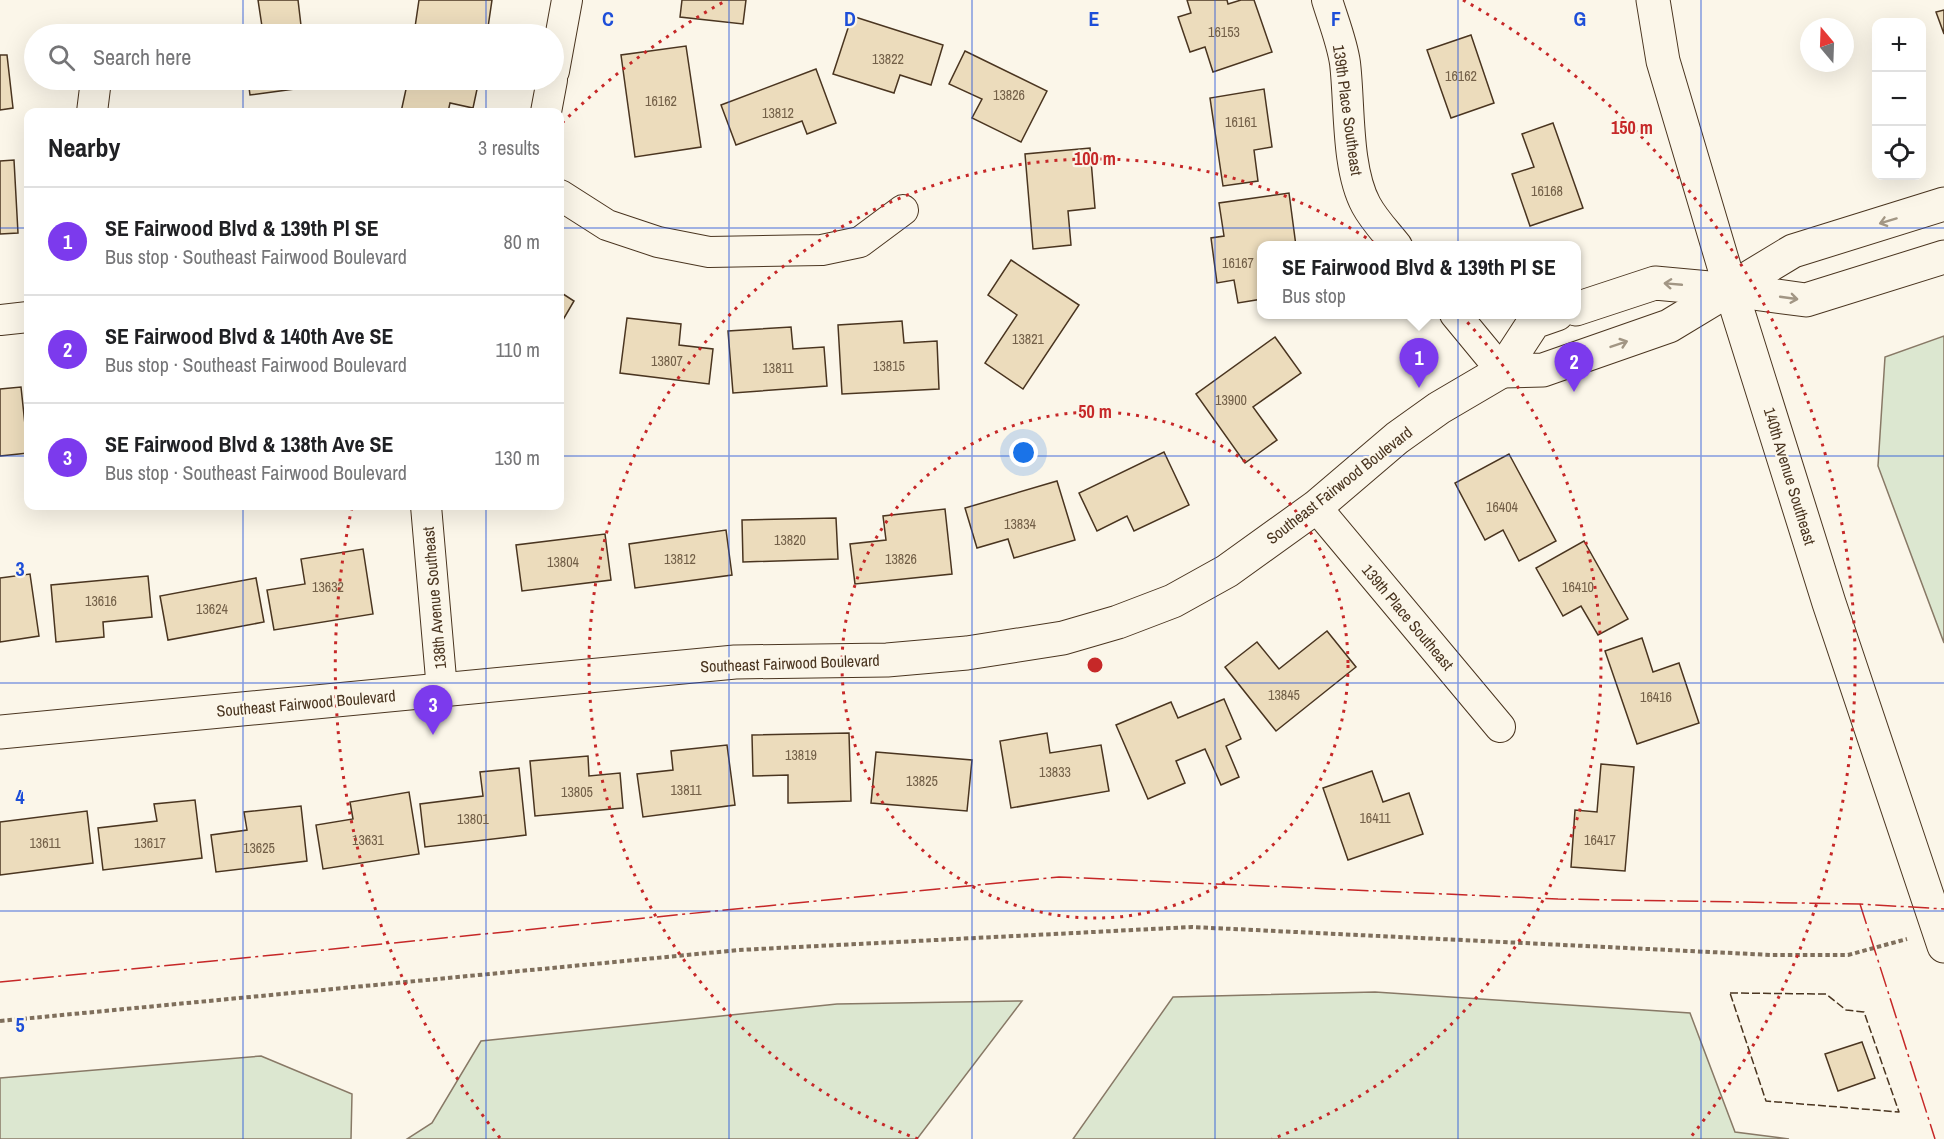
<!DOCTYPE html>
<meta charset="utf-8">
<style>
body{margin:0;font-family:"Archivo Narrow",sans-serif;background:#f2f2f2;color:#202124}
.controls{position:absolute;right:18px;top:18px;display:grid;overflow:hidden;border-radius:12px;box-shadow:0 6px 24px #0002}
.controls button{width:54px;height:54px;display:grid;place-items:center;padding:0;border:0;border-bottom:2px solid #e0e0e0;background:#fff;color:#202124;font:30px sans-serif}
.compass{position:absolute;left:1800px;top:18px;width:54px;height:54px;border-radius:50%;background:#fff;box-shadow:0 6px 24px #0002;rotate:341deg}
.you{position:absolute;left:1024px;top:453px;width:21px;height:21px;margin:-15px;border:4px solid #fff;border-radius:50%;background:#1a73e8;box-shadow:0 0 0 9px #1a73e833}
.badge{display:grid;place-items:center;width:39px;height:39px;border-radius:50%;background:#7c3aed;color:#fff;font-size:20px;font-weight:700}
.pin{position:absolute;translate:-50% -50px;filter:drop-shadow(0 2px 3px #0008)}
.pin::after{content:'';position:absolute;top:32px;width:21px;height:18px;background:inherit;clip-path:polygon(0 0,100% 0,50% 100%)}
.popup{position:absolute;left:1257px;top:241px;width:324px;height:78px;box-sizing:border-box;display:grid;place-content:center;border-radius:12px;background:#fff;filter:drop-shadow(0 2px 4px #0005);font-size:20px;white-space:nowrap;color:#757577}
.popup b{font-size:22px;color:#202124}
.popup::after{content:'';position:absolute;left:50%;top:100%;margin-left:-12px;border:12px solid transparent;border-top-color:#fff}
.list{margin:0;padding:0;list-style:none}
h2{display:flex;justify-content:space-between;align-items:center;height:78px;margin:0;padding:0 24px;font-size:26px}
h2 small{font-size:20px;font-weight:400;color:#757577}
.list li{display:grid;grid-template-columns:39px 1fr auto;gap:18px;align-items:center;box-sizing:border-box;height:108px;padding:0 24px;border-top:2px solid #e0e0e0}
.list b{display:block;font-size:22px;white-space:nowrap}
.list p{margin:0;font-size:20px;white-space:nowrap;color:#757577}
.list em{font-size:20px;font-style:normal;color:#757577}
.icon{flex:none;width:33px;height:33px;fill:none;stroke:currentColor;stroke-width:2;stroke-linecap:round;stroke-linejoin:round}
.map{position:relative;flex:none;width:1944px;height:1139px;overflow:hidden}
.search{position:absolute;background:#fff;box-shadow:0 6px 24px #0002;left:24px;top:24px;width:540px;height:66px;display:flex;align-items:center;gap:15px;box-sizing:border-box;padding:0 21px;border-radius:33px;color:#757577;font-size:22px}
.panel{position:absolute;background:#fff;box-shadow:0 6px 24px #0002;left:24px;top:108px;width:540px;height:402px;border-radius:12px}
.map>svg:first-child{display:block}
.green{fill:#dce7d0;stroke:#887966;stroke-width:1.5}
.building{fill:#ecdcbc;stroke:#4a3520;stroke-width:1.5}
.lines{fill:none;stroke-linecap:round;stroke-linejoin:round}
.minor-casing{stroke:#4a3520;stroke-width:32}
.tertiary-casing{stroke:#4a3520;stroke-width:35}
.secondary-casing{stroke:#4a3520;stroke-width:35}
.path{stroke:#7f6f5c;stroke-width:4;stroke-dasharray:4.5 3;stroke-linecap:butt}
.minor{stroke:#fbf6e9;stroke-width:30}
.tertiary{stroke:#fbf6e9;stroke-width:33}
.secondary{stroke:#fbf6e9;stroke-width:33}
.fence{stroke:#4a3520;stroke-width:1.5;stroke-dasharray:8 3;stroke-linecap:butt}
.power{stroke:#c62828;stroke-width:1.5;stroke-dasharray:21 4.5 3 4.5;stroke-linecap:butt}
.oneway{stroke:#a29684}
.grid{fill:none;stroke:#1d4ed8;stroke-width:1.5;stroke-opacity:0.55}
.ring{fill:none;stroke:#c62828;stroke-width:3;stroke-dasharray:3 6}
.labels{text-anchor:middle;stroke-width:4.5;stroke-linejoin:round;paint-order:stroke}
.number-label{font-size:14px;fill:#725f47}
.street-label{font-size:16px;fill:#4a3520;stroke:#fbf6e9}
.grid-label{font-size:20px;text-anchor:middle;font-weight:bold;fill:#1d4ed8;stroke:#fbf6e9;stroke-width:4.5;stroke-linejoin:round;paint-order:stroke}
.centre{fill:#c62828;stroke:#fbf6e9;stroke-width:3}
.ring-label{font-size:18px;text-anchor:middle;font-weight:bold;fill:#c62828;stroke:#fbf6e9;stroke-width:4.5;stroke-linejoin:round;paint-order:stroke}
</style>
<div class="map">
<svg width="1944" height="1139" viewBox="0 0 1944 1139">
<rect width="100%" height="100%" fill="#fbf6e9"/>
<g class="green">
<polygon points="1944,336 1944,643 1878,466 1885,357"/>
<polygon points="1375,992 1690,1013 1735,1132 1789,1139 1073,1139 1173,997"/>
<polygon points="1022,1001 917,1139 407,1139 432,1123 481,1041 837,1004"/>
<polygon points="261,1056 352,1094 351,1139 0,1139 0,1078"/>
</g>
<g class="building">
<polygon points="258,0 298,0 302,34 251,34 263,33"/>
<polygon points="419,0 492,0 487,34 414,34"/>
<polygon points="682,0 746,0 743,24 680,17"/>
<polygon points="1187,0 1227,0 1228,4 1241,0 1254,0 1272,52 1213,72 1205,47 1190,52 1178,17 1191,13"/>
<polygon points="1944,10 1944,34 1936,12"/>
<polygon points="852,16 943,45 931,85 900,75 894,93 833,74"/>
<polygon points="1471,35 1494,103 1451,118 1427,50"/>
<polygon points="686,46 701,147 635,157 621,55"/>
<polygon points="965,51 1047,91 1021,142 972,118 982,99 949,84"/>
<polygon points="0,55 7,55 13,108 0,110"/>
<polygon points="816,69 836,123 807,134 802,121 736,145 721,105"/>
<polygon points="248,80 308,80 309,87 250,95"/>
<polygon points="408,80 479,80 473,108 450,103 448,112 401,112"/>
<polygon points="1264,89 1272,147 1254,150 1258,181 1223,186 1210,98"/>
<polygon points="1553,123 1583,208 1530,226 1512,174 1534,167 1522,134"/>
<polygon points="1090,148 1095,208 1068,211 1071,245 1033,249 1025,154"/>
<polygon points="14,160 18,233 0,234 0,161"/>
<polygon points="1289,193 1296,246 1262,246 1262,299 1238,303 1234,280 1217,283 1211,238 1224,236 1219,203"/>
<polygon points="1011,260 1079,305 1023,389 985,363 1017,315 988,295"/>
<polygon points="560,292 574,301 560,325"/>
<polygon points="627,318 681,324 679,345 713,349 709,384 620,373"/>
<polygon points="902,321 904,343 937,341 939,389 842,394 838,325"/>
<polygon points="791,327 793,349 824,347 827,386 733,393 728,331"/>
<polygon points="1275,337 1301,373 1253,407 1277,440 1245,463 1196,394"/>
<polygon points="21,387 28,453 0,456 0,389"/>
<polygon points="1164,452 1189,505 1134,531 1127,516 1097,531 1079,493"/>
<polygon points="1509,454 1556,541 1519,561 1503,530 1485,540 1455,483"/>
<polygon points="1057,481 1075,540 1014,558 1008,539 977,548 965,508"/>
<polygon points="945,509 952,574 855,584 850,544 886,540 883,516"/>
<polygon points="836,518 838,559 743,562 742,520"/>
<polygon points="726,530 732,575 635,588 629,544"/>
<polygon points="605,534 611,580 522,591 516,545"/>
<polygon points="1584,541 1628,619 1598,635 1581,606 1563,616 1536,568"/>
<polygon points="363,549 373,614 274,630 267,590 305,584 301,559"/>
<polygon points="30,574 39,636 0,642 0,578"/>
<polygon points="148,576 152,617 103,622 104,637 56,642 51,585"/>
<polygon points="256,578 264,622 168,640 160,596"/>
<polygon points="1327,631 1356,667 1276,731 1225,667 1257,642 1279,669"/>
<polygon points="1642,638 1653,672 1679,663 1699,723 1637,744 1605,651"/>
<polygon points="1224,699 1241,739 1226,746 1239,777 1221,785 1205,749 1176,761 1185,783 1148,799 1116,725 1171,702 1178,718"/>
<polygon points="849,733 851,801 788,803 788,775 753,776 752,735"/>
<polygon points="1047,733 1050,753 1101,745 1109,791 1011,808 1000,741"/>
<polygon points="727,745 735,805 643,817 637,774 673,770 671,751"/>
<polygon points="876,752 972,760 967,811 871,803"/>
<polygon points="588,756 589,776 620,773 623,808 535,816 530,761"/>
<polygon points="1601,764 1634,767 1625,871 1571,867 1575,810 1597,812"/>
<polygon points="519,768 526,835 425,847 420,804 483,796 480,772"/>
<polygon points="1372,771 1383,802 1409,793 1423,834 1348,860 1323,788"/>
<polygon points="409,792 419,854 323,869 316,825 353,819 350,802"/>
<polygon points="195,800 202,858 103,870 98,828 157,821 154,804"/>
<polygon points="301,806 307,861 216,872 211,835 247,830 244,812"/>
<polygon points="87,811 93,863 0,875 0,822"/>
<polygon points="1862,1042 1875,1078 1838,1091 1825,1054"/>
</g>
<g class="lines">
<defs>
<g id="minor">
<path d="M 1327,0 C 1333,20 1342,42 1345,63 C 1350,104 1346,168 1366,205 C 1374,220 1386,232 1397,246"/>
<polyline points="554,71 567,0"/>
<polyline points="92,112 96,80"/>
<polyline points="546,112 552,80"/>
<polyline points="560,195 607,225 658,242 709,252 822,250 860,242 903,210"/>
<polyline points="1455,314 1502,371"/>
<polyline points="0,320 28,317"/>
<polyline points="426,506 442,690"/>
<polyline points="1316,507 1500,727"/>
</g>
<g id="tertiary">
<polyline points="1576,309 1655,283 1731,290 1806,300 1944,257"/>
<polyline points="1502,371 1543,370 1669,326 1793,251 1944,204"/>
<polyline points="0,732 735,662 887,660 967,653 1063,638 1118,622 1173,601 1227,571 1316,507 1397,438 1439,408 1502,371 1534,322 1557,314"/>
</g>
<polyline id="secondary" points="1653,0 1663,61 1731,290 1829,603 1944,946"/>
</defs>
<use href="#minor" class="minor-casing"/>
<use href="#tertiary" class="tertiary-casing"/>
<use href="#secondary" class="secondary-casing"/>
<polyline class="path" points="0,1021 739,950 1192,927 1772,955 1848,955 1907,939"/>
<use href="#minor" class="minor"/>
<use href="#tertiary" class="tertiary"/>
<use href="#secondary" class="secondary"/>
<polygon class="fence" points="1730,993 1826,994 1846,1010 1864,1012 1899,1112 1766,1101"/>
<g class="power">
<polyline points="1860,904 1935,1139"/>
<polyline points="0,982 1059,877 1558,899 1860,904 1944,909"/>
</g>
</g>
<defs><path id="oneway-shaft" d="M-6 0H5M1.5-3L5.5 0L1.5 3" fill="none" stroke-width="1.6" stroke-linecap="round" stroke-linejoin="round" transform="scale(1.5)"/></defs>
<g class="oneway">
<use href="#oneway-shaft" transform="translate(1888 221) rotate(163)"/>
<use href="#oneway-shaft" transform="translate(1673 284) rotate(-175)"/>
<use href="#oneway-shaft" transform="translate(1789 298) rotate(8)"/>
<use href="#oneway-shaft" transform="translate(1619 344) rotate(-19)"/>
</g>
<path class="grid" d="M 243,0 L 243,34M 486,0 L 486,34M 729,0 L 729,1139M 972,0 L 972,1139M 1215,0 L 1215,1139M 1458,0 L 1458,1139M 1701,0 L 1701,1139M 243,80 L 243,112M 486,80 L 486,112M 0,228 L 28,228M 560,228 L 1944,228M 0,456 L 28,456M 560,456 L 1944,456M 243,506 L 243,1139M 486,506 L 486,1139M 0,683 L 1944,683M 0,911 L 1944,911"/>
<g class="ring">
<circle cx="1095" cy="665" r="253"/>
<path d="M918 1139A506 506 0 1 1 1272 1139"/>
<path d="M500 1138A760 760 0 0 1 352 507M562 123A760 760 0 0 1 727 0M1463 0A760 760 0 0 1 1690 1138"/>
</g>
<g class="labels">
<g class="number-label">
<text x="1224" y="37">16153</text>
<text x="888" y="64">13822</text>
<text x="1461" y="81">16162</text>
<text x="1009" y="100">13826</text>
<text x="661" y="106">16162</text>
<text x="778" y="118">13812</text>
<text x="1241" y="127">16161</text>
<text x="1547" y="196">16168</text>
<text x="1238" y="268">16167</text>
<text x="1028" y="344">13821</text>
<text x="667" y="366">13807</text>
<text x="889" y="371">13815</text>
<text x="778" y="373">13811</text>
<text x="1231" y="405">13900</text>
<text x="1502" y="512">16404</text>
<text x="1020" y="529">13834</text>
<text x="790" y="545">13820</text>
<text x="680" y="564">13812</text>
<text x="901" y="564">13826</text>
<text x="563" y="567">13804</text>
<text x="328" y="592">13632</text>
<text x="1578" y="592">16410</text>
<text x="101" y="606">13616</text>
<text x="212" y="614">13624</text>
<text x="1284" y="700">13845</text>
<text x="1656" y="702">16416</text>
<text x="801" y="760">13819</text>
<text x="1055" y="777">13833</text>
<text x="922" y="786">13825</text>
<text x="686" y="795">13811</text>
<text x="577" y="797">13805</text>
<text x="1375" y="823">16411</text>
<text x="473" y="824">13801</text>
<text x="368" y="845">13631</text>
<text x="1600" y="845">16417</text>
<text x="45" y="848">13611</text>
<text x="150" y="848">13617</text>
<text x="259" y="853">13625</text>
</g>
<g class="street-label">
<text transform="translate(1348 110) rotate(82)" y="6">139th Place Southeast</text>
<text transform="translate(1790 476) rotate(73)" y="6">140th Avenue Southeast</text>
<text transform="translate(1339 485) rotate(-38)" y="6">Southeast Fairwood Boulevard</text>
<text transform="translate(434 598) rotate(-95)" y="6">138th Avenue Southeast</text>
<text transform="translate(1408 617) rotate(50)" y="6">139th Place Southeast</text>
<text transform="translate(790 663) rotate(-2)" y="6">Southeast Fairwood Boulevard</text>
<text transform="translate(306 703) rotate(-5)" y="6">Southeast Fairwood Boulevard</text>
</g>
</g>
<g class="grid-label">
<text x="608" y="26">C</text>
<text x="850" y="26">D</text>
<text x="1094" y="26">E</text>
<text x="1336" y="26">F</text>
<text x="1580" y="26">G</text>
<text x="20" y="576">3</text>
<text x="20" y="804">4</text>
<text x="20" y="1032">5</text>
</g>
<circle cx="1095" cy="665" r="9" class="centre"/>
<g class="ring-label">
<text x="1632" y="134">150 m</text>
<text x="1095" y="165">100 m</text>
<text x="1095" y="418">50 m</text>
</g>
</svg>
<div class="controls">
<button>+</button>
<button>−</button>
<button><svg class="icon" aria-label="locate" viewBox="0 0 24 24"><circle cx="12" cy="12" r="6"/><path d="M12 2v4M12 18v4M2 12h4M18 12h4"/></svg></button>
</div>
<svg class="compass" viewBox="-18 -18 36 36"><path d="M0-13l5 13h-10z" fill="#e53935"/><path d="M0 13l5-13h-10z" fill="#757577"/></svg>
<div class="you"></div>
<div class="pin badge" style="left:1419px;top:388px">1</div>
<div class="popup"><b>SE Fairwood Blvd &amp; 139th Pl SE</b>Bus stop</div>
<div class="pin badge" style="left:1574px;top:392px">2</div>
<div class="pin badge" style="left:433px;top:735px">3</div>
<div class="search"><svg class="icon" aria-label="search" viewBox="0 0 24 24"><circle cx="10" cy="10" r="6"/><path d="M15 15l6 6"/></svg>Search here</div>
<section class="panel">
<h2>Nearby<small>3 results</small></h2>
<ul class="list">
<li><span class="badge">1</span><div><b>SE Fairwood Blvd &amp; 139th Pl SE</b><p>Bus stop · Southeast Fairwood Boulevard</p></div><em>80 m</em></li>
<li><span class="badge">2</span><div><b>SE Fairwood Blvd &amp; 140th Ave SE</b><p>Bus stop · Southeast Fairwood Boulevard</p></div><em>110 m</em></li>
<li><span class="badge">3</span><div><b>SE Fairwood Blvd &amp; 138th Ave SE</b><p>Bus stop · Southeast Fairwood Boulevard</p></div><em>130 m</em></li>
</ul>
</section>
</div>
